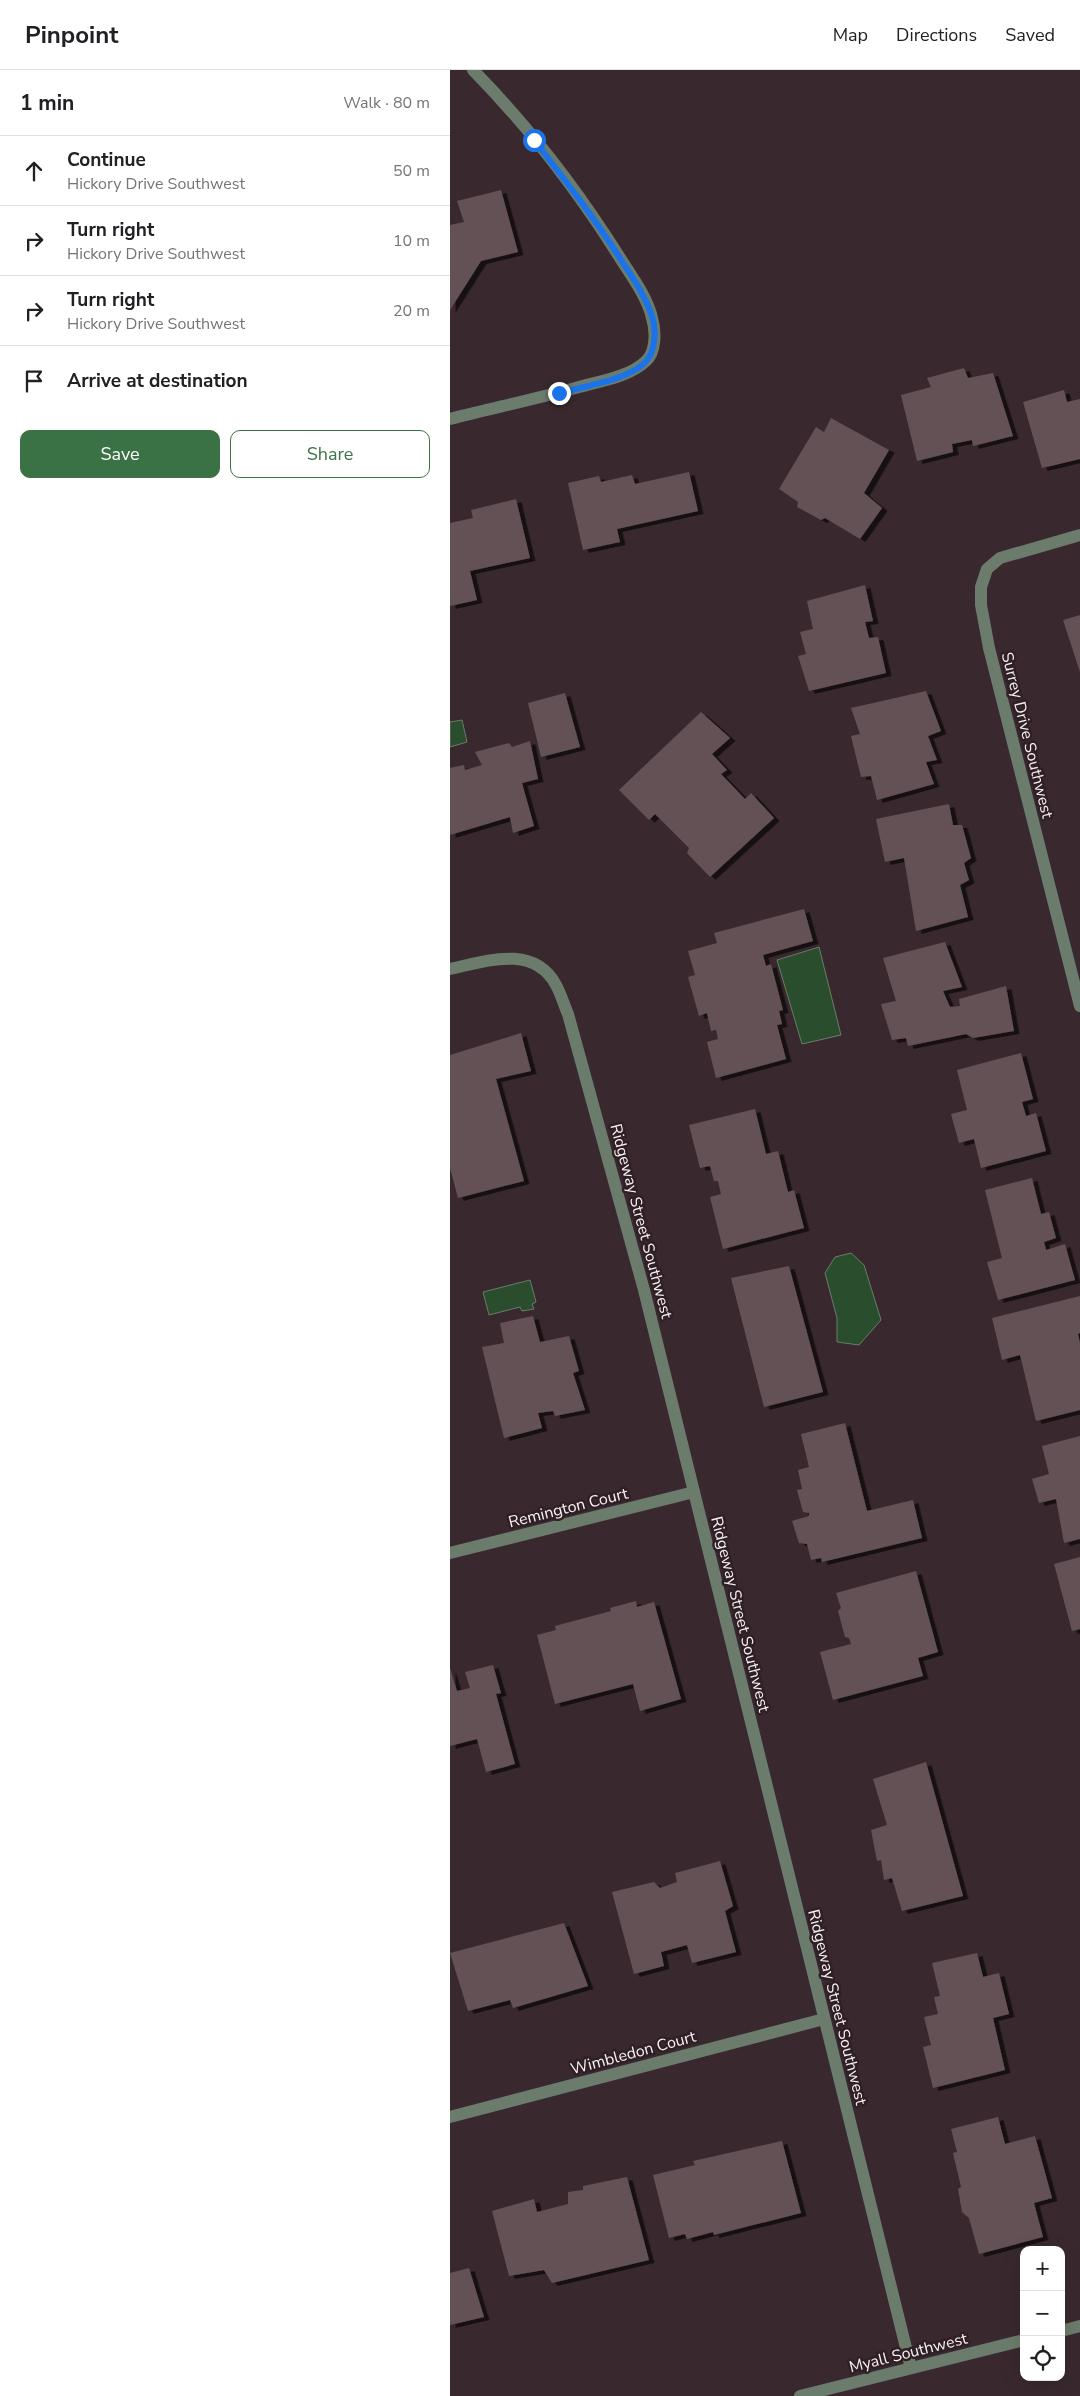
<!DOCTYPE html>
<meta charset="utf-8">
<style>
body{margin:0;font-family:"Nunito Sans",sans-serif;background:#f2f2f2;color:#202124}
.controls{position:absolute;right:15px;bottom:15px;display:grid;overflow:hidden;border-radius:10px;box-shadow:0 5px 20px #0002}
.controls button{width:45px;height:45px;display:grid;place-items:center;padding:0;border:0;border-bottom:1px solid #e0e0e0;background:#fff;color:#202124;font:25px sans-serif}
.stop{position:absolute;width:15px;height:15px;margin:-11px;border:4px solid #1a73e8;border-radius:50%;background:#fff}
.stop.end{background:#1a73e8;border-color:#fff;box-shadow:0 1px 5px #0008}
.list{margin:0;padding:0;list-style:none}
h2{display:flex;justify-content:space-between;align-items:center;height:65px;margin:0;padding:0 20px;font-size:21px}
h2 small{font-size:16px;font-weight:400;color:#757577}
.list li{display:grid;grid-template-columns:32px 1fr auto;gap:15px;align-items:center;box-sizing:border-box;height:70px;padding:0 20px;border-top:1px solid #e0e0e0}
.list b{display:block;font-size:19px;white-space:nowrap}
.list p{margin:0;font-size:16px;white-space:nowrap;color:#757577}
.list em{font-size:16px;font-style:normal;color:#757577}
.actions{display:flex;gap:10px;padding:15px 20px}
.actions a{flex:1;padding:11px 0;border:1px solid #3b7245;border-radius:10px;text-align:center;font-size:18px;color:#3b7245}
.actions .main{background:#3b7245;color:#fff}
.icon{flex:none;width:28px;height:28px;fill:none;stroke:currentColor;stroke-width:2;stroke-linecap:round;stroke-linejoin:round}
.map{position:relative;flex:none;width:630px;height:2326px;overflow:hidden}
header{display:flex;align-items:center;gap:30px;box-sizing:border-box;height:70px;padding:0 25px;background:#fff;border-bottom:1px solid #e0e0e0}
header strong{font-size:24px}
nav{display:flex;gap:28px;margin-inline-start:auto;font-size:18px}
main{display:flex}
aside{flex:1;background:#fff}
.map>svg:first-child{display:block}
.water{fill:#294d2d;stroke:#687e68}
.building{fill:#635157;filter:url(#shadow)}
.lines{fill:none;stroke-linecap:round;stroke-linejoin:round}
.minor{stroke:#6b7c6c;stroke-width:12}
.route{stroke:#1a73e8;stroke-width:6}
.labels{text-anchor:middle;stroke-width:5;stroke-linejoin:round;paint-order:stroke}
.street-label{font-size:16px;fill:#faeff3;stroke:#2f2025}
</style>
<header>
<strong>Pinpoint</strong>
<nav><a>Map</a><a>Directions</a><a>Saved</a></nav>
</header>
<main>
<aside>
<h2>1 min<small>Walk · 80 m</small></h2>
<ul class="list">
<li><svg class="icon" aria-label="ahead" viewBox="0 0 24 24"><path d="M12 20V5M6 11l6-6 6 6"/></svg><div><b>Continue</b><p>Hickory Drive Southwest</p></div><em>50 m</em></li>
<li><svg class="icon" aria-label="right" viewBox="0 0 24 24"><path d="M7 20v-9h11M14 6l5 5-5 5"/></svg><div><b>Turn right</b><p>Hickory Drive Southwest</p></div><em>10 m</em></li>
<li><svg class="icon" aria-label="right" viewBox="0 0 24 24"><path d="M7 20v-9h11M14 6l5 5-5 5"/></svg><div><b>Turn right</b><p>Hickory Drive Southwest</p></div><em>20 m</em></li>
<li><svg class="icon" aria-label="arrive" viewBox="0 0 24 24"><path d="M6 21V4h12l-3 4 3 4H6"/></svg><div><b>Arrive at destination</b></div></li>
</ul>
<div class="actions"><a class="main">Save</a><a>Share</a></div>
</aside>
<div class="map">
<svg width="630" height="2326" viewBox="0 0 630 2326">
<defs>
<filter id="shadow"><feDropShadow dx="5.5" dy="3" stdDeviation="0" flood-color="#0009"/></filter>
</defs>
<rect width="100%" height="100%" fill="#39292e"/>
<g class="water">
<polygon points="12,650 17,672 0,677 0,652"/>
<polygon points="369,877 391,965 352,974 327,890"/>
<polygon points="401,1183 414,1195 431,1250 409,1275 387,1272 387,1248 375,1203 385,1187"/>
<polygon points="80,1210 86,1232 82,1234 84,1239 72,1241 70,1237 39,1245 33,1222"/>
</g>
<g class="building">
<polygon points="51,120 68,182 31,191 0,240 0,155 14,152 7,131"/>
<polygon points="514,298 518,308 543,303 563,366 523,376 522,370 502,374 503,382 467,391 451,325 481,317 477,308"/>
<polygon points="614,320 617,332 630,329 630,389 592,398 573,332"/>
<polygon points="381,348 439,380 414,423 432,438 410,469 375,448 371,450 347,437 348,432 329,419 366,357 374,362"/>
<polygon points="239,402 248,441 167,459 170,472 133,480 118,413 149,406 151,412 182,405 185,414"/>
<polygon points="66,429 80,488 20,501 27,530 0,536 0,453 23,448 21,440"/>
<polygon points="415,515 423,551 415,552 419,568 428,567 436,603 359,621 348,586 356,584 350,562 363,559 357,531"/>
<polygon points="630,545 630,602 613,550"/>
<polygon points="476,621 491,661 478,666 487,690 476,692 484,714 427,730 421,706 411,707 401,666 410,664 401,638"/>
<polygon points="115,623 130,677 91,687 78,633"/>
<polygon points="251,642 280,668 262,684 277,700 271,704 295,729 301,723 324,748 260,807 237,783 239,778 205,744 199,750 169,720"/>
<polygon points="80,671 88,709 72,713 84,756 63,763 60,747 0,765 0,698 14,695 15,700 32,695 25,682 59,673 62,677"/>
<polygon points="499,734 503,755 512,755 521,788 514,793 519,810 510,815 518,847 466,861 454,788 435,792 426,749"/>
<polygon points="354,839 363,871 313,885 316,896 321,894 333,940 329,941 332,954 327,955 336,989 266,1008 257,972 268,969 266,960 261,961 257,943 249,946 238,907 245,905 238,881 267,873 264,863"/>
<polygon points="495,872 512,917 493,921 500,937 510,936 509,929 556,916 564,961 523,968 516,964 458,976 456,968 442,970 431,934 446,931 433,888"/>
<polygon points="71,963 81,1001 46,1009 74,1111 8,1128 0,1098 0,985"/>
<polygon points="571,983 583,1029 572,1032 576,1046 586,1043 596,1081 531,1098 524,1069 509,1073 501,1044 517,1040 507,1000"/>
<polygon points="305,1039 316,1084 328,1081 338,1122 344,1120 354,1158 273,1179 260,1127 271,1124 268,1111 264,1111 260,1096 250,1098 239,1055"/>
<polygon points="582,1108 591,1144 599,1142 606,1168 594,1172 596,1180 615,1174 625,1210 548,1230 537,1192 552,1188 535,1120"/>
<polygon points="339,1196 373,1322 314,1337 281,1208"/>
<polygon points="630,1226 630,1263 628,1264 630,1273 630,1340 586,1351 570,1285 552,1290 542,1248"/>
<polygon points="83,1246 90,1272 119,1266 129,1301 123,1303 135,1340 105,1346 103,1341 88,1343 92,1358 54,1368 32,1277 54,1273 50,1253"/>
<polygon points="395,1353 417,1441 463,1430 472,1468 372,1492 371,1488 361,1490 357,1474 349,1473 342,1451 359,1446 359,1443 353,1442 347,1420 352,1419 348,1400 359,1397 351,1364"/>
<polygon points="630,1366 630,1469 614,1473 606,1429 589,1433 582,1409 599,1404 592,1376"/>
<polygon points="630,1487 630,1559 622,1561 604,1494"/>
<polygon points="466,1501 488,1582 468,1588 473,1606 383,1630 370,1582 401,1574 399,1568 395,1567 388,1541 391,1538 386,1523"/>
<polygon points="186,1531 187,1537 204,1532 231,1629 190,1641 183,1614 105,1634 87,1565 106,1560 105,1556 161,1541 160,1538"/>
<polygon points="43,1595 51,1623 46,1624 65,1694 36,1702 27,1669 0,1676 0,1598 7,1621 20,1618 15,1602"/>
<polygon points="476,1692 513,1826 452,1841 442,1808 434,1810 431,1790 427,1791 421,1760 437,1755 423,1709"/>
<polygon points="270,1791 283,1836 275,1841 286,1882 242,1893 237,1875 211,1882 214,1896 184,1904 162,1822 204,1812 210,1818 227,1812 225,1803"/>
<polygon points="114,1853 138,1916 63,1938 60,1930 18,1941 0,1883"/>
<polygon points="527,1883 533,1907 549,1903 559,1944 543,1948 555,2000 483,2018 473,1977 481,1975 474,1947 488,1944 484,1927 490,1926 482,1893"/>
<polygon points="548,2047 555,2074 585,2066 602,2128 584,2133 593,2167 529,2184 519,2148 512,2142 508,2119 511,2117 503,2083 507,2082 501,2059"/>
<polygon points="332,2071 351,2143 264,2165 263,2162 237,2169 235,2164 219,2168 203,2105 245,2095 243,2091"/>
<polygon points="177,2107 199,2190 102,2213 94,2200 59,2206 42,2141 84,2129 87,2142 118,2134 118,2122 133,2120 133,2116"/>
<polygon points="19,2198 34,2247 0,2255 0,2203"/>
</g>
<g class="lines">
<g class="minor">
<path d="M 0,349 C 43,338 86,329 129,317 C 151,311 179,307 196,291 C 206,282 206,261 202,248 C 198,229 183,208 172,191 C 130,124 79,57 23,0"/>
<polyline points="630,465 550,488 537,499 531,517 531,535 539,578 630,936"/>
<path d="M 0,899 C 36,891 84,874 106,915 C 111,924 114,935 118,944 L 194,1220 L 461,2298"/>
<polyline points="0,1483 244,1422"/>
<polyline points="0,2047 374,1949"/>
<polyline points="611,2261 630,2256"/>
<polyline points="350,2326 574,2270"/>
</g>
</g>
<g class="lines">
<path class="route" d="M 84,70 C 115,110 146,150 173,193 C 184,209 196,228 202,246 C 206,258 206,280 197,290 C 183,309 132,317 109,323"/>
</g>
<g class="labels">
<g class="street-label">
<text transform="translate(578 665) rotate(76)" y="6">Surrey Drive Southwest</text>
<text transform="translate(192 1151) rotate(75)" y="6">Ridgeway Street Southwest</text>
<text transform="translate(118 1437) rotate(-14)" y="6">Remington Court</text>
<text transform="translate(291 1544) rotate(76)" y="6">Ridgeway Street Southwest</text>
<text transform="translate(388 1937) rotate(76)" y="6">Ridgeway Street Southwest</text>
<text transform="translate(183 1982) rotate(-15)" y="6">Wimbledon Court</text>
<text transform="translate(458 2282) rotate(-14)" y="6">Myall Southwest</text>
</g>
</g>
</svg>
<div class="controls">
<button>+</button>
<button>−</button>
<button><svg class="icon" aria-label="locate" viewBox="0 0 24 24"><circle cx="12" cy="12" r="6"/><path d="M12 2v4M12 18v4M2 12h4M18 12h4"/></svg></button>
</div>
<div class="stop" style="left:84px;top:70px"></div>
<div class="stop end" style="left:109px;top:323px"></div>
</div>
</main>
